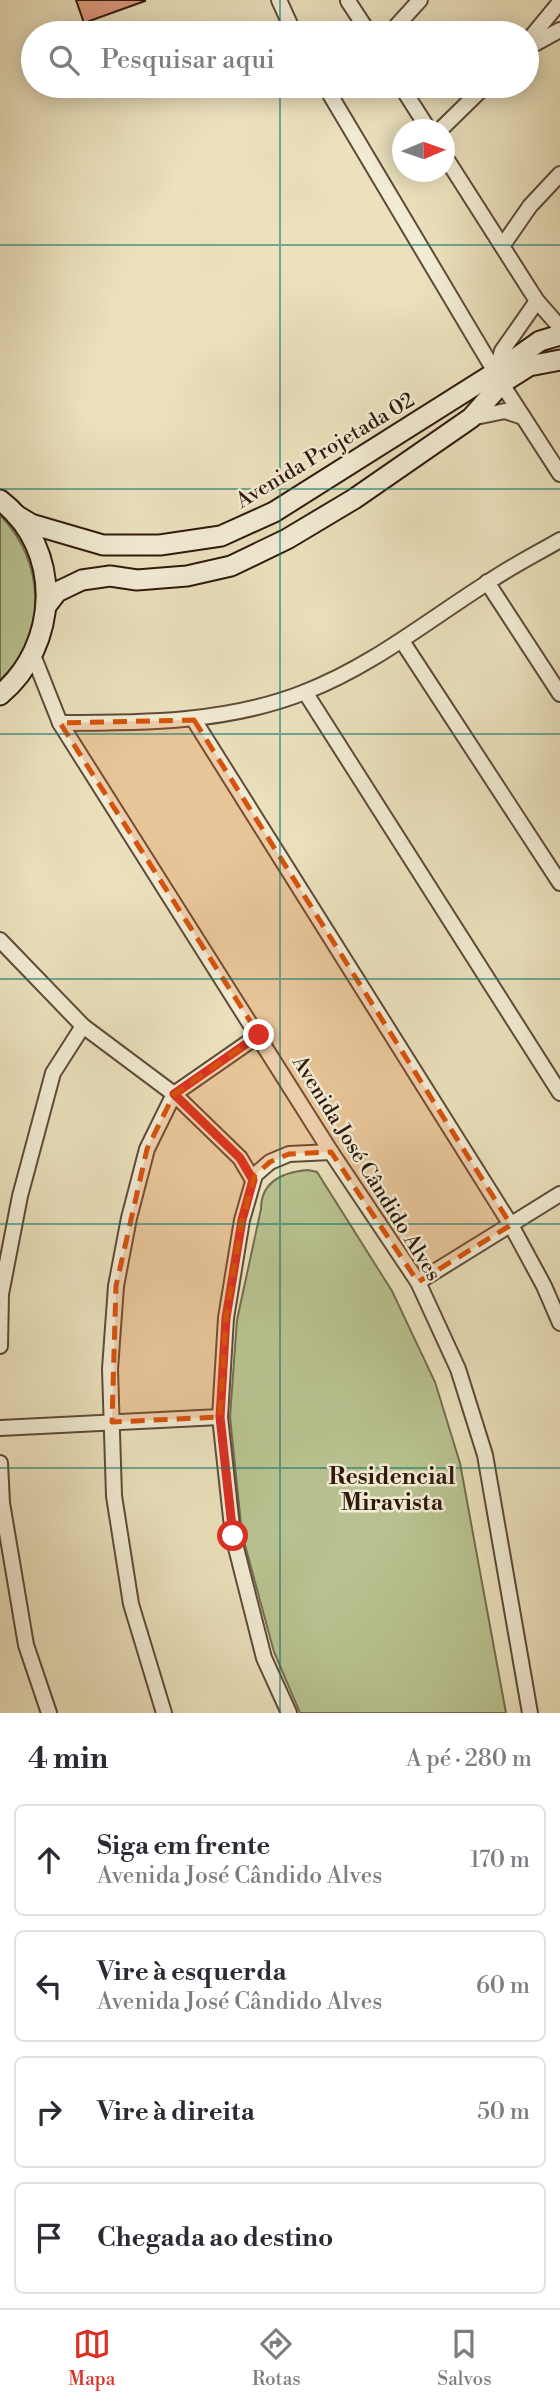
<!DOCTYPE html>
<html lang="pt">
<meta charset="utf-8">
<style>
body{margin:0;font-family:"Libre Bodoni",serif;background:#f7f7f7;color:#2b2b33}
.compass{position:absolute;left:392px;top:119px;width:63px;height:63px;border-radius:50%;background:#fff;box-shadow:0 4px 18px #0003;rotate:88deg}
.stop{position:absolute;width:21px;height:21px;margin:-16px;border:5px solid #d93025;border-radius:50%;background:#fff}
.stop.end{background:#d93025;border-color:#fff;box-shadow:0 2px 7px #0008}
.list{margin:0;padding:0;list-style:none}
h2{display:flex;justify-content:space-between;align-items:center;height:91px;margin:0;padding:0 28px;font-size:30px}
h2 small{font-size:23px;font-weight:400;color:#7c7c81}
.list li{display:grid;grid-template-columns:46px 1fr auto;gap:21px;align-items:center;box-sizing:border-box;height:112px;margin:0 14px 14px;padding:0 14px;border:2px solid #e1e1e2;border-radius:10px}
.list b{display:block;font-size:26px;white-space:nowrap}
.list p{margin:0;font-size:23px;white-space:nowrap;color:#7c7c81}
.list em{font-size:23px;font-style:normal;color:#7c7c81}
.icon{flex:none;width:38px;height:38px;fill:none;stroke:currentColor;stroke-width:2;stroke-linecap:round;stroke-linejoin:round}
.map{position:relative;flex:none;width:560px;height:1713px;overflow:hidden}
.search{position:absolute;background:#fff;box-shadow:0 4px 18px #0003;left:21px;right:21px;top:21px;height:77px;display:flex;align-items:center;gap:18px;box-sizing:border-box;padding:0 24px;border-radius:38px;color:#7c7c81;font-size:26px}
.sheet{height:595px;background:#fff}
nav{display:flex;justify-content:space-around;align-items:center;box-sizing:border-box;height:98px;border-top:2px solid #e1e1e2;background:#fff;font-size:19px;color:#7c7c81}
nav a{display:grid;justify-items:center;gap:4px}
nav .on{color:#d93025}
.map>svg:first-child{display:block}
.green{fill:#b8c290;stroke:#746e4e;stroke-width:2}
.building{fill:#e09b7f;stroke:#30190d;stroke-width:2}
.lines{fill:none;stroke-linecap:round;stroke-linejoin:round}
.street-casing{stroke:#5f4b39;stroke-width:18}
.secondary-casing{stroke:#30190d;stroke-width:23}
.street{stroke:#f2ecd4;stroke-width:14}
.secondary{stroke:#f2ecd4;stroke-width:19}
.route{stroke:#d93025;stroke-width:9}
.marked{fill:#d6530c;fill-opacity:0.2;stroke:#d6530c;stroke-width:5;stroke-dasharray:14 9;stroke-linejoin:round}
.grid{fill:none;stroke:#0f766e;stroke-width:2;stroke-opacity:0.55}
.labels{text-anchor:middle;stroke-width:5;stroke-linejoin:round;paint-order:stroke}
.street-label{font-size:21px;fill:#30190d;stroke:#f2ecd4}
.neighbourhood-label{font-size:23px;font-weight:bold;fill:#30190d;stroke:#f2ecd4}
</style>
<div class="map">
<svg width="560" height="1713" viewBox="0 0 560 1713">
<rect width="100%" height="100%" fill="#ebe1bd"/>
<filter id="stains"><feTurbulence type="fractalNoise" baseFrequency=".00286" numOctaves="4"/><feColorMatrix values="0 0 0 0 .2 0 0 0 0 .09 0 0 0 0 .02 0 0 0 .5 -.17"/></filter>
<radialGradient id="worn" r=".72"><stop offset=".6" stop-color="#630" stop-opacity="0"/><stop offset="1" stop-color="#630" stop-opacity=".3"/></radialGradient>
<g class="green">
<path d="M 0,515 C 45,561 49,635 0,680 Z"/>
<path d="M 308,1170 L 317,1172 L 392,1291 L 435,1382 L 460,1463 L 506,1713 L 300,1713 L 274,1652 L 242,1534 L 230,1417 L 237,1320 L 261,1209 C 261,1181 283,1172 308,1170 Z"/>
</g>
<polygon class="building" points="76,0 145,0 145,1 84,23"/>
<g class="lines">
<defs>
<g id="street">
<polyline points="279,0 294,33"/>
<polyline points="348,1 369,33"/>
<polyline points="390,33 420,0"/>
<polyline points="527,42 560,2"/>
<polyline points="527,48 560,30"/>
<polyline points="325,86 507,392 560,474"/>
<polyline points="401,86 429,130"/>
<polyline points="440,130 485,86"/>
<polyline points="444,155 537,301 560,327"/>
<polyline points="503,245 530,206 560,174"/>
<polyline points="496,372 502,351 537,301"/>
<polyline points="471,418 505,411 523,417"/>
<polyline points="487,582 560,694"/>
<polyline points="402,641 560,883"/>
<polyline points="33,655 60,723 331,1152 418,1282 458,1369 485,1455 530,1713"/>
<polyline points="305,692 560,1093"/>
<polyline points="194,720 511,1225 544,1286 560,1323"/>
<path d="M 60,723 C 142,723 227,723 305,692 C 372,666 427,621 487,583 C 510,567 536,554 560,540"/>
<polyline points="0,940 83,1026 174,1094 240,1158 253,1180"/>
<polyline points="418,1282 560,1194"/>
<polyline points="0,1346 1,1294 20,1196 53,1073 83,1026"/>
<polyline points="0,1428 220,1417"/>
<polyline points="0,1463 2,1503 26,1645 49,1713"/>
<polyline points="164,1713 131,1604 114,1496 110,1369 116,1286 129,1218 147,1149 174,1094 259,1035"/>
<polyline points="289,1713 264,1658 233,1536 220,1417 226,1318 242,1220 255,1175 270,1162 289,1154 331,1152"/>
</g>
<g id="secondary">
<path d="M 0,500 C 64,549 59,646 0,695"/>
<polyline points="16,515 31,524 103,545 160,545 221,536 274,512 496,372 540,341 560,335"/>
<polyline points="47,605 57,592 82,580 110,576 137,580 187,576 231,566 287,539 354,499 471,418 502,383 529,366 560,360"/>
</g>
</defs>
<use href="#street" class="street-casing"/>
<use href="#secondary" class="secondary-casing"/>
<use href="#street" class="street"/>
<use href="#secondary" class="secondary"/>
</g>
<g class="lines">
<polyline class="route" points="233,1536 220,1417 226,1318 242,1220 253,1180 240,1158 174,1094 259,1035"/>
</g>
<path class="marked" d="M 194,720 L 511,1225 L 418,1282 L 331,1152 L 289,1154 L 270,1162 L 255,1175 L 242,1220 L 226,1318 L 220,1417 L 112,1422 L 116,1286 L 147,1149 L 174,1094 L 259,1035 L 60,723 Z"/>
<path class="grid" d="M 280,0 L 280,33M 280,86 L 280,1713M 0,245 L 560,245M 0,489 L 560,489M 0,734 L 560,734M 0,979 L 560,979M 0,1224 L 560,1224M 0,1468 L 560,1468"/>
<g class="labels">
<g class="street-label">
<text transform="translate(325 450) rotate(-31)" y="7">Avenida Projetada 02</text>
<text transform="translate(367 1168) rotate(58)" y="7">Avenida José Cândido Alves</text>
</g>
<g class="neighbourhood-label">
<text x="392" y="1484">Residencial<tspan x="392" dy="26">Miravista</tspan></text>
</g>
</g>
<rect width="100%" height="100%" filter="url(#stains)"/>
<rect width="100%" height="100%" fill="url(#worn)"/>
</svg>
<svg class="compass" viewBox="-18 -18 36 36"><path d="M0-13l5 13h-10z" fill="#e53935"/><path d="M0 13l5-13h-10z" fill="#7c7c81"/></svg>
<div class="stop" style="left:233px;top:1536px"></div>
<div class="stop end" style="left:259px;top:1035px"></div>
<div class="search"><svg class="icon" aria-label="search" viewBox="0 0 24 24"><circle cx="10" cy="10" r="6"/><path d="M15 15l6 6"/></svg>Pesquisar aqui</div>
</div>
<section class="sheet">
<h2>4 min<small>A pé · 280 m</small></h2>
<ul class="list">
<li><svg class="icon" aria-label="ahead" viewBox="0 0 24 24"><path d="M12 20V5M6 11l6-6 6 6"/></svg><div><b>Siga em frente</b><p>Avenida José Cândido Alves</p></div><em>170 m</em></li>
<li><svg class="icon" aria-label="left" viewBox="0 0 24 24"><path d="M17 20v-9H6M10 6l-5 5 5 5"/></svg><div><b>Vire à esquerda</b><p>Avenida José Cândido Alves</p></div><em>60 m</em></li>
<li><svg class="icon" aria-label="right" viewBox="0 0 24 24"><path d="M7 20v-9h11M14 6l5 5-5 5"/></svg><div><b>Vire à direita</b></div><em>50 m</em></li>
<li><svg class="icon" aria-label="arrive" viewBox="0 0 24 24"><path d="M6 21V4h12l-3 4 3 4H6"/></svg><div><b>Chegada ao destino</b></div></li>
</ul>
</section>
<nav>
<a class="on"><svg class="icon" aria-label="map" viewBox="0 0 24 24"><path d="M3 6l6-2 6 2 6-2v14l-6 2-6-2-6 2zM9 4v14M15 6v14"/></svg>Mapa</a>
<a><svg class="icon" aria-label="directions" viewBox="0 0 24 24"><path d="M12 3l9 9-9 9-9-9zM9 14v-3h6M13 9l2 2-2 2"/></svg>Rotas</a>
<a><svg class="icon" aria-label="saved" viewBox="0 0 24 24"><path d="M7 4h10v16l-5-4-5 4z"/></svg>Salvos</a>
</nav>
